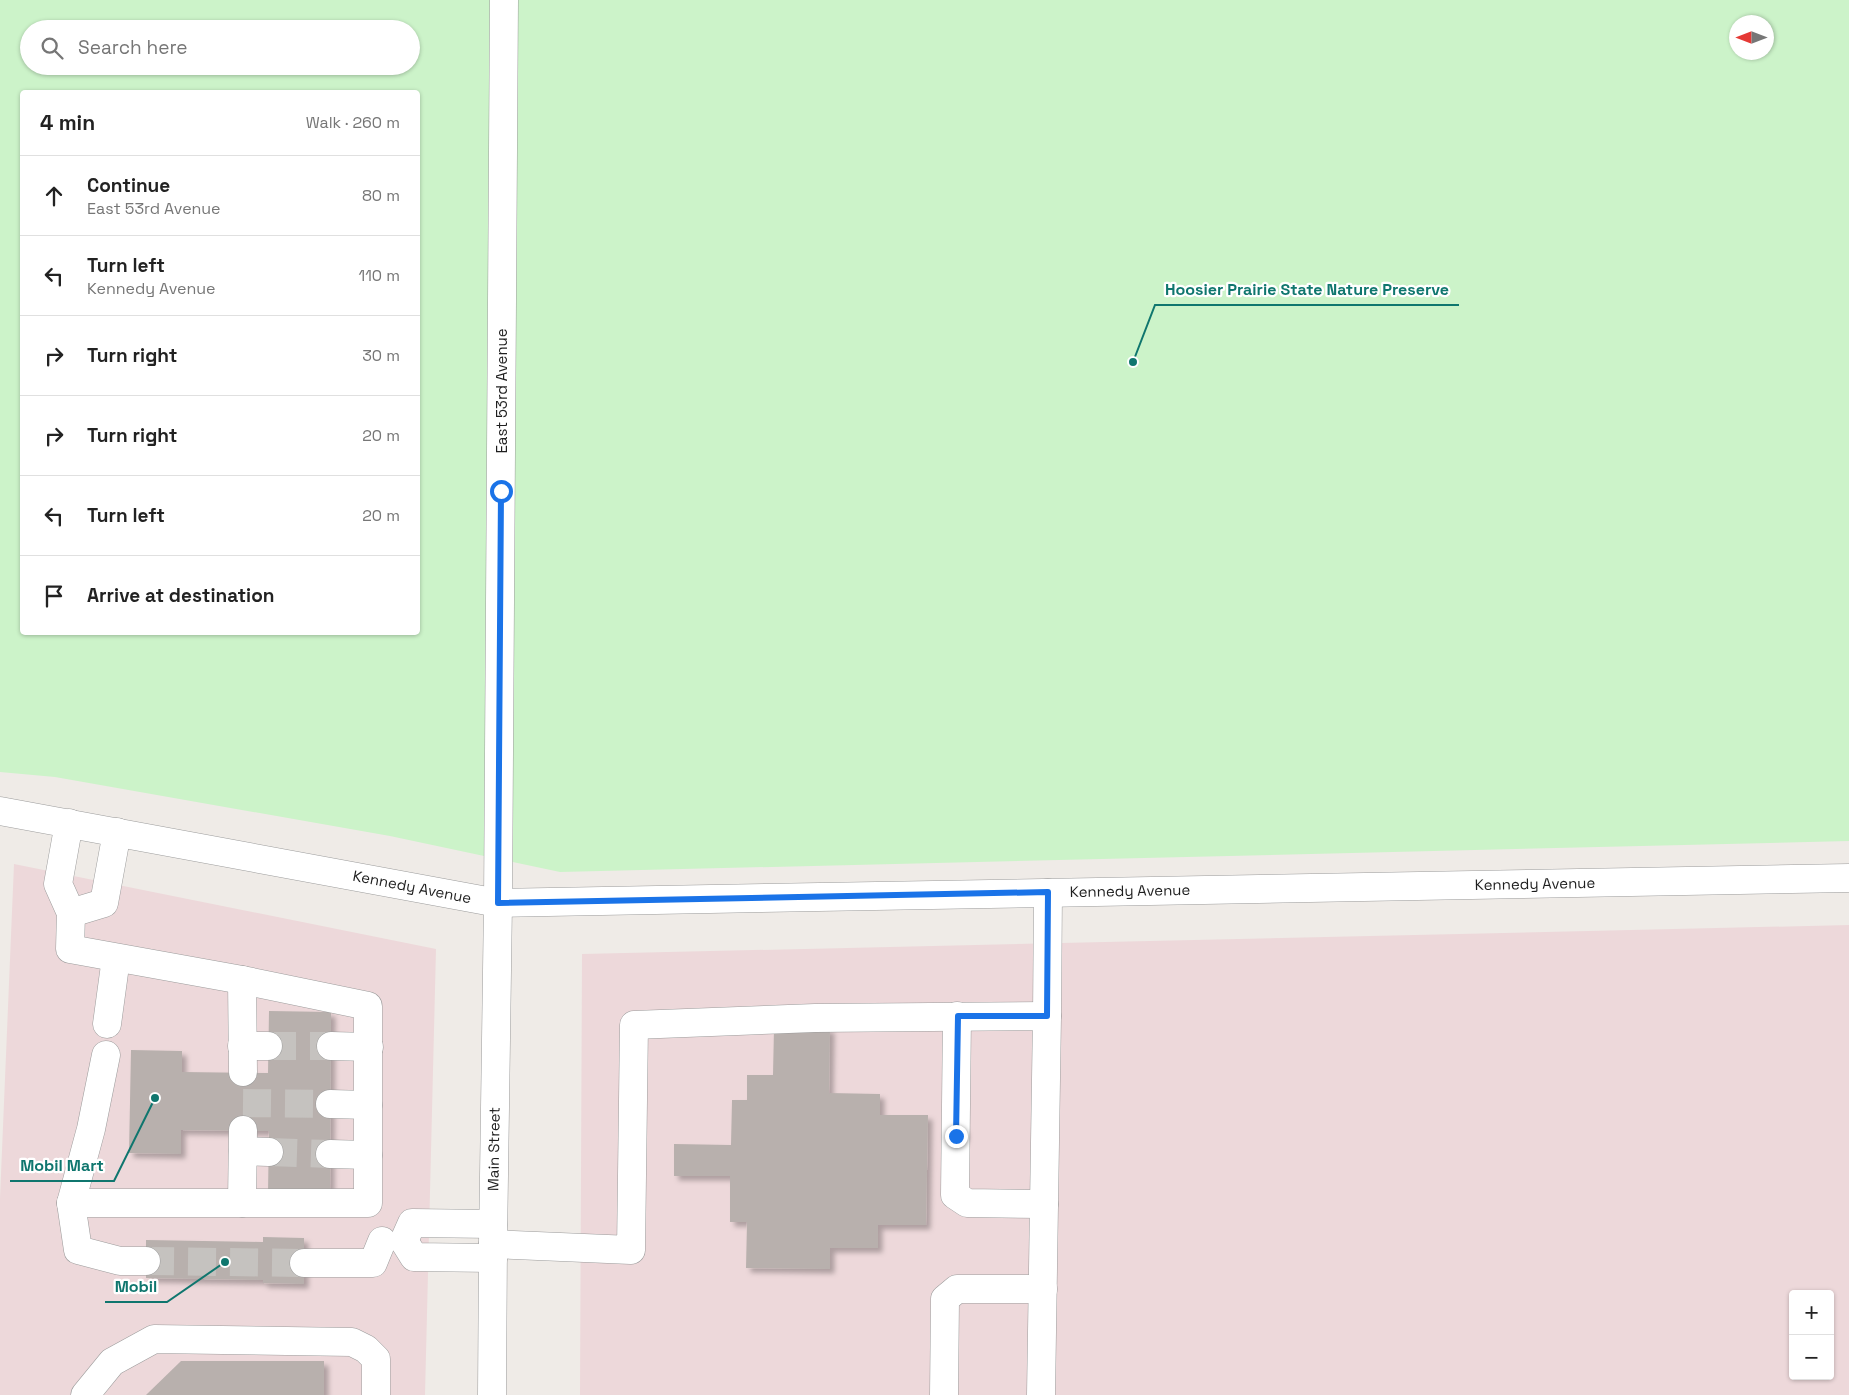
<!DOCTYPE html>
<meta charset="utf-8">
<style>
body{margin:0;font-family:"Space Grotesk",sans-serif;background:#f6f6f6;color:#222}
.controls{position:absolute;right:15px;bottom:15px;display:grid;overflow:hidden;border-radius:5px;box-shadow:0 1px 4px #0004}
.controls button{width:45px;height:45px;display:grid;place-items:center;padding:0;border:0;border-bottom:1px solid #e0e0e0;background:#fff;color:#222;font:25px sans-serif}
.compass{position:absolute;left:1729px;top:15px;width:45px;height:45px;border-radius:50%;background:#fff;box-shadow:0 1px 4px #0004;rotate:270deg}
.stop{position:absolute;width:15px;height:15px;margin:-11px;border:4px solid #1a73e8;border-radius:50%;background:#fff}
.stop.end{background:#1a73e8;border-color:#fff;box-shadow:0 1px 5px #0008}
.list{margin:0;padding:0;list-style:none}
h2{display:flex;justify-content:space-between;align-items:center;height:65px;margin:0;padding:0 20px;font-size:21px}
h2 small{font-size:16px;font-weight:400;color:#767676}
.list li{display:grid;grid-template-columns:32px 1fr auto;gap:15px;align-items:center;box-sizing:border-box;height:80px;padding:0 20px;border-top:1px solid #e0e0e0}
.list b{display:block;font-size:19px;white-space:nowrap}
.list p{margin:0;font-size:16px;white-space:nowrap;color:#767676}
.list em{font-size:16px;font-style:normal;color:#767676}
.icon{flex:none;width:28px;height:28px;fill:none;stroke:currentColor;stroke-width:2;stroke-linecap:round;stroke-linejoin:round}
.map{position:relative;flex:none;width:1849px;height:1395px;overflow:hidden}
.search{position:absolute;background:#fff;box-shadow:0 1px 4px #0004;left:20px;top:20px;width:400px;height:55px;display:flex;align-items:center;gap:12px;box-sizing:border-box;padding:0 18px;border-radius:28px;color:#767676;font-size:19px}
.panel{position:absolute;background:#fff;box-shadow:0 1px 4px #0004;left:20px;top:90px;width:400px;height:545px;border-radius:5px}
.map>svg:first-child{display:block}
.commercial{fill:#edd8da;fill-rule:evenodd}
.park{fill:#ccf3c9;fill-rule:evenodd}
.building{fill:#b8b0ad;filter:url(#shadow)}
.lines{fill:none;stroke-linecap:round;stroke-linejoin:round}
.minor-tunnel{stroke:#c5c2bf;stroke-width:28;stroke-dasharray:28 14;stroke-linecap:butt}
.minor-casing{stroke:#9c9c9c;stroke-width:29}
.minor{stroke:#fff;stroke-width:28}
.route{stroke:#1a73e8;stroke-width:6}
.labels{text-anchor:middle;stroke-width:4.5;stroke-linejoin:round;paint-order:stroke}
.street-label{font-size:15px;fill:#1f1f1f;stroke:#fff}
.leader{fill:none;stroke:#0f766e;stroke-width:2}
.callout-dot{fill:#0f766e;stroke:#fff;stroke-width:2}
.callout-label{font-size:16px;text-anchor:middle;font-weight:bold;fill:#0f766e;stroke:#fff;stroke-width:4.5;stroke-linejoin:round;paint-order:stroke}
</style>
<div class="map">
<svg width="1849" height="1395" viewBox="0 0 1849 1395">
<defs>
<filter id="shadow"><feDropShadow dx="4.5" dy="4.5" stdDeviation="2.5" flood-color="#0004"/></filter>
</defs>
<rect width="100%" height="100%" fill="#efebe7"/>
<g class="commercial">
<polygon points="14,864 436,949 425,1395 0,1395 0,1198"/>
<path d="M 1849,925 L 1849,1395 L 580,1395 L 582,954 ZM 1793,1294 L 1830,1294 L 1830,1376 L 1793,1376 Z"/>
</g>
<path class="park" d="M 0,0 L 1849,0 L 1849,841 L 560,872 L 390,836 L 55,777 L 0,772 ZM 1736,22 L 1766,22 L 1766,52 L 1736,52 ZM 29,29 L 411,29 L 411,66 L 29,66 ZM 22,92 L 418,92 L 418,632 L 22,632 Z"/>
<g class="building">
<polygon points="269,1011 331,1012 330,1194 268,1193 269,1131 181,1130 181,1154 129,1153 131,1050 182,1051 182,1072 268,1073"/>
<polygon points="774,1028 830,1028 829,1093 880,1094 880,1115 928,1115 926,1225 878,1225 878,1248 830,1248 830,1269 746,1268 747,1222 730,1222 730,1176 674,1176 674,1144 731,1145 732,1100 747,1100 747,1075 773,1075"/>
<polygon points="263,1237 304,1238 304,1284 263,1283 263,1280 146,1278 146,1240 263,1242"/>
<polygon points="181,1361 324,1361 324,1395 146,1395"/>
</g>
<g class="lines">
<g class="minor-tunnel">
<polyline points="268,1046 331,1046"/>
<polyline points="243,1103 330,1104"/>
<polyline points="269,1152 330,1154"/>
<polyline points="146,1261 304,1263"/>
</g>
<defs>
<g id="minor">
<polyline points="0,811 498,903 1849,878"/>
<polyline points="69,823 58,884 71,913 70,949 242,980 368,1006 368,1203 71,1203"/>
<polyline points="71,913 104,903 117,832"/>
<polyline points="242,980 243,1072"/>
<polyline points="957,1016 955,1195 967,1203 1044,1204"/>
<polyline points="1047,1016 1048,893"/>
<polyline points="107,1024 116,958"/>
<polyline points="242,1046 268,1046"/>
<polyline points="331,1046 369,1047"/>
<polyline points="106,1055 91,1129 71,1203 78,1250 120,1261 146,1261"/>
<polyline points="330,1104 368,1105"/>
<polyline points="243,1151 269,1152"/>
<polyline points="330,1154 368,1155"/>
<polyline points="242,1203 243,1130"/>
<polyline points="404,1241 412,1223 493,1224"/>
<polyline points="404,1241 414,1257 493,1258"/>
<polyline points="493,1244 631,1250 634,1025 815,1018 1047,1016 1041,1395"/>
<polyline points="304,1263 373,1263 382,1241"/>
<polyline points="85,1395 112,1362 154,1339 352,1342 366,1349 376,1359 376,1395"/>
<polyline points="492,1395 493,1244 498,903 504,0"/>
<polyline points="944,1395 945,1299 957,1289 1043,1289"/>
</g>
</defs>
<use href="#minor" class="minor-casing"/>
<use href="#minor" class="minor"/>
</g>
<g class="lines">
<polyline class="route" points="501,491 498,903 1048,892 1047,1016 958,1016 956,1136"/>
</g>
<g class="labels">
<g class="street-label">
<text transform="translate(502 391) rotate(-90)" y="5">East 53rd Avenue</text>
<text transform="translate(1535 884) rotate(-1)" y="5">Kennedy Avenue</text>
<text transform="translate(412 887) rotate(11)" y="5">Kennedy Avenue</text>
<text transform="translate(1130 891) rotate(-1)" y="5">Kennedy Avenue</text>
<text transform="translate(494 1149) rotate(-89)" y="5">Main Street</text>
</g>
</g>
<path class="leader" d="M1133 362L1155 305H1459M155 1098L114 1181H10M225 1262L167 1302H105"/>
<g class="callout-dot">
<circle cx="1133" cy="362" r="5"/>
<circle cx="155" cy="1098" r="5"/>
<circle cx="225" cy="1262" r="5"/>
</g>
<g class="callout-label">
<text x="1307" y="295">Hoosier Prairie State Nature Preserve</text>
<text x="62" y="1171">Mobil Mart</text>
<text x="136" y="1292">Mobil</text>
</g>
</svg>
<div class="controls">
<button>+</button>
<button>−</button>
</div>
<svg class="compass" viewBox="-18 -18 36 36"><path d="M0-13l5 13h-10z" fill="#e53935"/><path d="M0 13l5-13h-10z" fill="#767676"/></svg>
<div class="stop" style="left:501px;top:491px"></div>
<div class="stop end" style="left:956px;top:1136px"></div>
<div class="search"><svg class="icon" aria-label="search" viewBox="0 0 24 24"><circle cx="10" cy="10" r="6"/><path d="M15 15l6 6"/></svg>Search here</div>
<section class="panel">
<h2>4 min<small>Walk · 260 m</small></h2>
<ul class="list">
<li><svg class="icon" aria-label="ahead" viewBox="0 0 24 24"><path d="M12 20V5M6 11l6-6 6 6"/></svg><div><b>Continue</b><p>East 53rd Avenue</p></div><em>80 m</em></li>
<li><svg class="icon" aria-label="left" viewBox="0 0 24 24"><path d="M17 20v-9H6M10 6l-5 5 5 5"/></svg><div><b>Turn left</b><p>Kennedy Avenue</p></div><em>110 m</em></li>
<li><svg class="icon" aria-label="right" viewBox="0 0 24 24"><path d="M7 20v-9h11M14 6l5 5-5 5"/></svg><div><b>Turn right</b></div><em>30 m</em></li>
<li><svg class="icon" aria-label="right" viewBox="0 0 24 24"><path d="M7 20v-9h11M14 6l5 5-5 5"/></svg><div><b>Turn right</b></div><em>20 m</em></li>
<li><svg class="icon" aria-label="left" viewBox="0 0 24 24"><path d="M17 20v-9H6M10 6l-5 5 5 5"/></svg><div><b>Turn left</b></div><em>20 m</em></li>
<li><svg class="icon" aria-label="arrive" viewBox="0 0 24 24"><path d="M6 21V4h12l-3 4 3 4H6"/></svg><div><b>Arrive at destination</b></div></li>
</ul>
</section>
</div>
